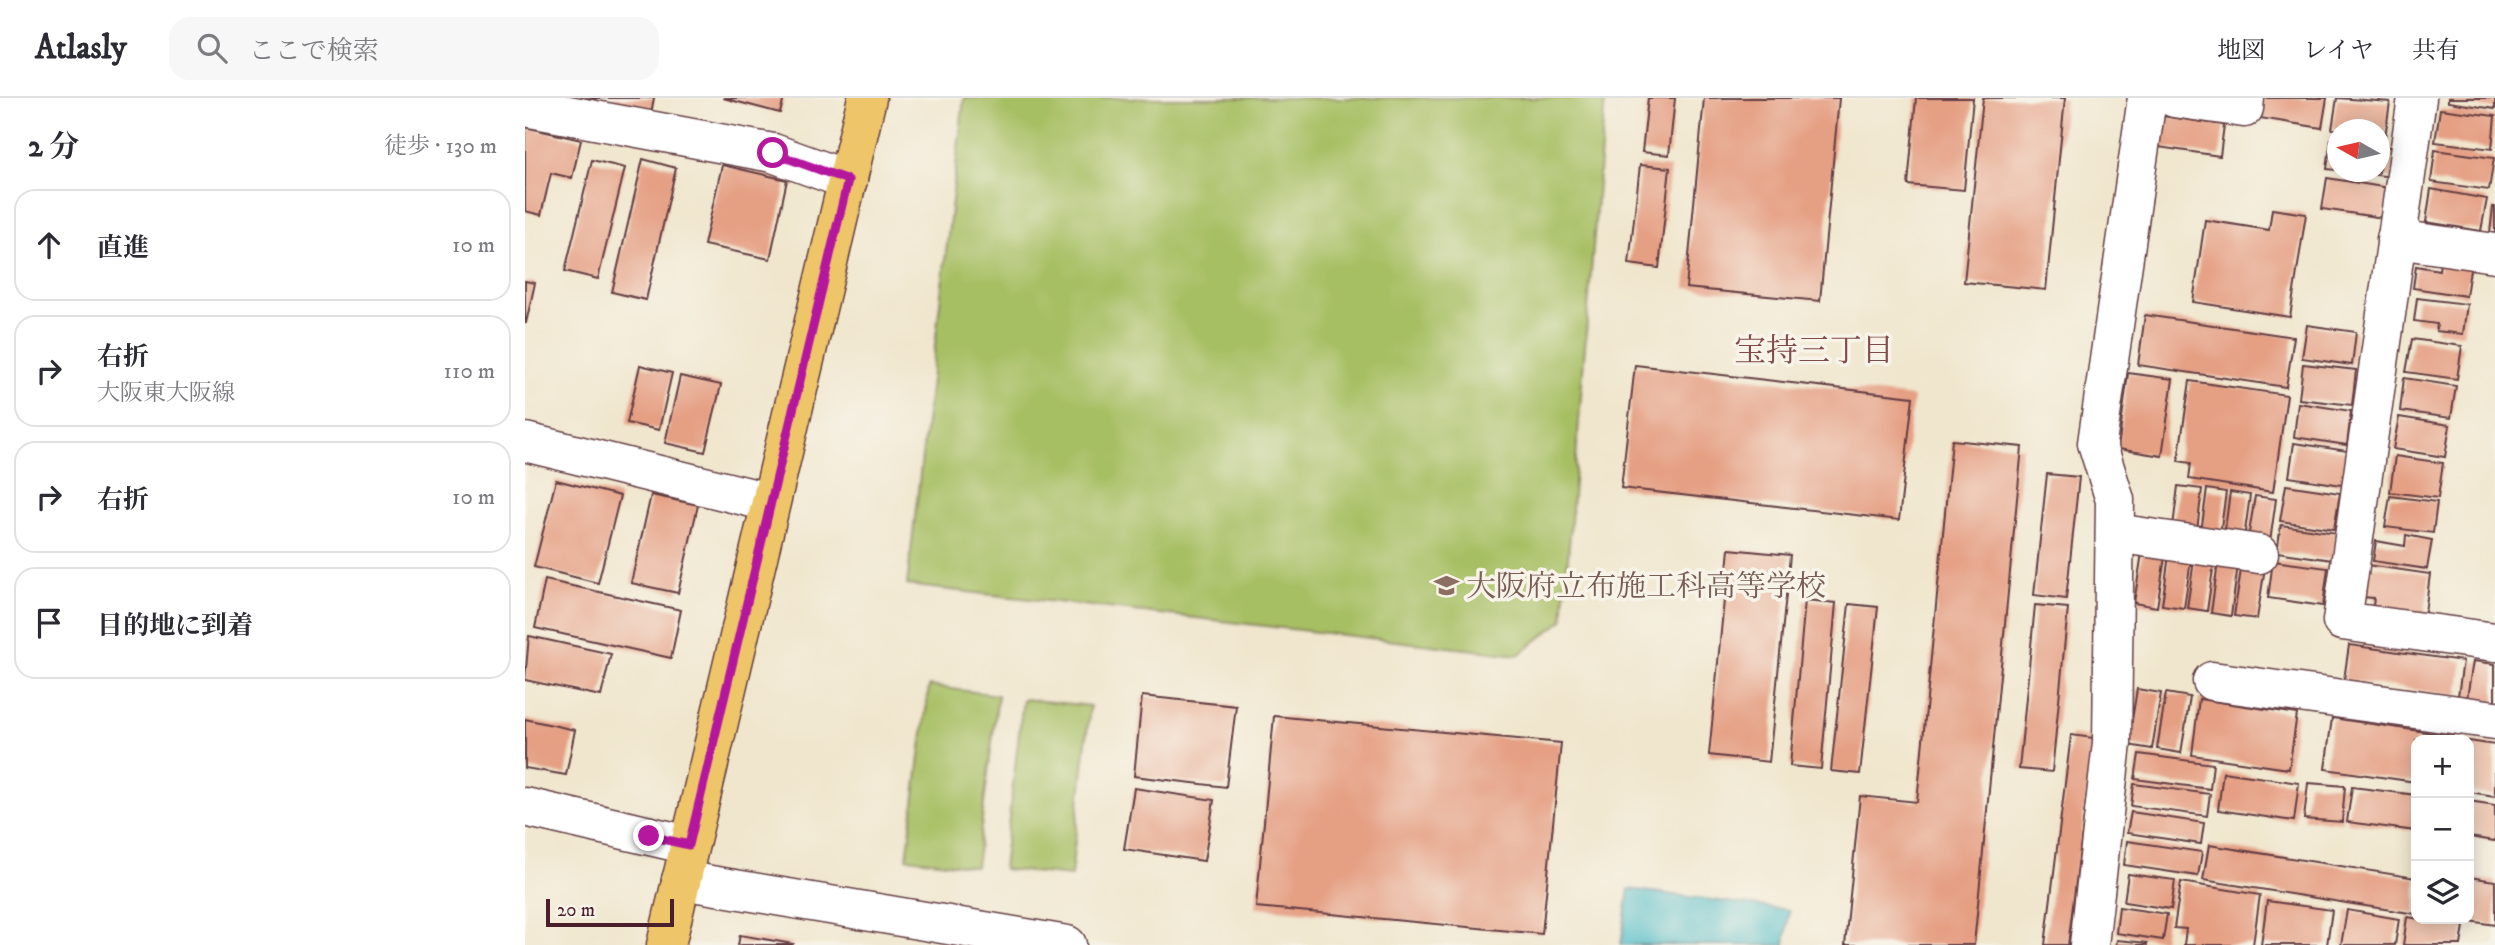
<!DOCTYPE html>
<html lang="ja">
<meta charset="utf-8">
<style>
body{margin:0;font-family:"IM FELL DW Pica","Noto Serif JP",serif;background:#f7f7f7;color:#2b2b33}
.controls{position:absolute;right:21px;bottom:21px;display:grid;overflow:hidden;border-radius:14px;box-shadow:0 4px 18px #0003}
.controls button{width:63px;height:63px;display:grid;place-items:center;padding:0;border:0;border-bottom:2px solid #e1e1e2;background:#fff;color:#2b2b33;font:35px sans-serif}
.compass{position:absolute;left:1802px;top:21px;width:63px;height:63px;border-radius:50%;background:#fff;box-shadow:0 4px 18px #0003;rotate:278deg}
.scale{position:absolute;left:21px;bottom:18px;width:128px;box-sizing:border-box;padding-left:7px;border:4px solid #4a1f2b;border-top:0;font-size:19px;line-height:24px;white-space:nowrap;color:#4a1f2b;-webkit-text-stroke:5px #f7f3e8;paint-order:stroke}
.stop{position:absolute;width:21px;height:21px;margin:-16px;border:5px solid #b5179e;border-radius:50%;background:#fff}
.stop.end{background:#b5179e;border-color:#fff;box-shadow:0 2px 7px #0008}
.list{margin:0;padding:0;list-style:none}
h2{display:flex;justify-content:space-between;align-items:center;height:91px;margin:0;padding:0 28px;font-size:30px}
h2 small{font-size:23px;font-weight:400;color:#7c7c81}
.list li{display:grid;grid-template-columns:46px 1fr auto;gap:21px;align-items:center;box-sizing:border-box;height:112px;margin:0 14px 14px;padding:0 14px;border:2px solid #e1e1e2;border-radius:21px}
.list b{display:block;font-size:26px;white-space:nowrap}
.list p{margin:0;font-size:23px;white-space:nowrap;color:#7c7c81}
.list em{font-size:23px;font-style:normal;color:#7c7c81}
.icon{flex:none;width:38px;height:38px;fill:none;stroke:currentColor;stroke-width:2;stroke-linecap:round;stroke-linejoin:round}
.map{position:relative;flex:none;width:1970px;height:847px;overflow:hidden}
header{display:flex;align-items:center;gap:42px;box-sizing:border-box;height:98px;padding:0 35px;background:#fff;border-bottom:2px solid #e1e1e2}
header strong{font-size:33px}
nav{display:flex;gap:38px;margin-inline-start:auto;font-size:24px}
.search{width:490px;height:63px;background:#f7f7f7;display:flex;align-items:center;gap:18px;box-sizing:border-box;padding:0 24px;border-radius:21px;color:#7c7c81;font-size:26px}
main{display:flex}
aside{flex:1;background:#fff}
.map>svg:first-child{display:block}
.green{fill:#a7bf64;stroke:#786f48;stroke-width:2}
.water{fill:#4fbcc8;stroke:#4c6e7a;stroke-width:2}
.building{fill:#e59f83}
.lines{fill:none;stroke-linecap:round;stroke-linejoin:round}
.minor-casing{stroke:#633d43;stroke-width:41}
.major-casing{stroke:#633d43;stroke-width:41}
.minor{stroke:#fff;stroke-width:38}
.major{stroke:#eec569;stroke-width:38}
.route{stroke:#b5179e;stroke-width:9}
.labels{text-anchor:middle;stroke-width:7;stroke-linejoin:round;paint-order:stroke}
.education-label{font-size:30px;fill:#785e54;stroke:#f7f3e8;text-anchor:start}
.neighbourhood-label{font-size:32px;fill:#804c4a;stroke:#f7f3e8}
</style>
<header>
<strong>Atlasly</strong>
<div class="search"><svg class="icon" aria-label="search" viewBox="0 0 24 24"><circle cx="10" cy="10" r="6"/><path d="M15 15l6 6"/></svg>ここで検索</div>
<nav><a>地図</a><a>レイヤ</a><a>共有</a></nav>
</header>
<main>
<aside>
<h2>2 分<small>徒歩 · 130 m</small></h2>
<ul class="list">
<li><svg class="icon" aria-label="ahead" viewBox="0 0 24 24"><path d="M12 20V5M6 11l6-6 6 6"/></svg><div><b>直進</b></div><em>10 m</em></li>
<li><svg class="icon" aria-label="right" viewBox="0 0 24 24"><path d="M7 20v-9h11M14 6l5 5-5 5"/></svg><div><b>右折</b><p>大阪東大阪線</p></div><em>110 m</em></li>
<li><svg class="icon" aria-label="right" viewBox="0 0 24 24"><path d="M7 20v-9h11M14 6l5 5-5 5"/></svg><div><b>右折</b></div><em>10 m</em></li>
<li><svg class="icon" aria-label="arrive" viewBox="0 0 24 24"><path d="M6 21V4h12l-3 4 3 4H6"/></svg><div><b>目的地に到着</b></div></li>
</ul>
</aside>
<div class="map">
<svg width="1970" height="847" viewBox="0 0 1970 847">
<rect width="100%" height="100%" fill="#f7f3e8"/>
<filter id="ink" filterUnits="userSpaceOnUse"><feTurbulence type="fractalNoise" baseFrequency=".0143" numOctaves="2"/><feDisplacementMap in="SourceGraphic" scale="14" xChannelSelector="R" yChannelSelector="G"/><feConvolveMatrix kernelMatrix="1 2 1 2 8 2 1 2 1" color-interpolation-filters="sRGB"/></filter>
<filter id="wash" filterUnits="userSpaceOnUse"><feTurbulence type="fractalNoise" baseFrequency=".00686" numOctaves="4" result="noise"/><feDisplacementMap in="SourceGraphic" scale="28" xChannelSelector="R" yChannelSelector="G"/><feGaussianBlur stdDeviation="1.57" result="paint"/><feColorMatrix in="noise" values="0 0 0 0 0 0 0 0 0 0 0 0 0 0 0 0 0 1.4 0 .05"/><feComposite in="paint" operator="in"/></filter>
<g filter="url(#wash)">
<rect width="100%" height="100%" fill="#f0e6cd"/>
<g class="green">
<polygon points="439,0 1080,0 1038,522 993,557 382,487"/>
<polygon points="404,588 473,597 451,769 382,760"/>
<polygon points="498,601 565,608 546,778 478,771"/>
</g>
<polygon class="water" points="1104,791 1264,812 1260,847 1096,847"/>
<g id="blocks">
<g class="building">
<polygon points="60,0 129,0 126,16"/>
<polygon points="198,0 259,0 255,15"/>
<polygon points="1123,0 1150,0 1144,57 1117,54"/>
<polygon points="1179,0 1314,0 1295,203 1161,190"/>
<polygon points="1391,0 1448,0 1439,92 1383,87"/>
<polygon points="1458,0 1540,0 1521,192 1439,184"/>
<polygon points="1738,0 1802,0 1797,30 1735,20"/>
<polygon points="1812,0 1865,4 1860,39 1854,38 1854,32 1807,31"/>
<polygon points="1923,0 1970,0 1970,11 1923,4"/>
<polygon points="1915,11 1970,18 1967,51 1910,44"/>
<polygon points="1637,18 1699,27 1695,58 1633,49"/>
<polygon points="0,29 56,42 47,80 26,75 16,117 0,113"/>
<polygon points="1806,41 1812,42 1812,72 1802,71"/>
<polygon points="1854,47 1870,50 1867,79 1835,75 1854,74"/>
<polygon points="1910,52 1969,60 1964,92 1906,84"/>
<polygon points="118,61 151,70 121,202 87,194"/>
<polygon points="67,62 100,70 73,181 40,173"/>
<polygon points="197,67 262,82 245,161 179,147"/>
<polygon points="1115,67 1145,70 1134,170 1104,166"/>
<polygon points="1802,80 1864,90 1859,120 1797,111"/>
<polygon points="1906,91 1962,101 1956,133 1901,124"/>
<polygon points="1968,109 1970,109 1970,135 1965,135"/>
<polygon points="1747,111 1781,116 1765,219 1668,204 1680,122 1744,132"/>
<polygon points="1916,160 1946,165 1941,198 1888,190 1891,168 1914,172"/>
<polygon points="0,183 10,185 1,225 0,225"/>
<polygon points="1892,200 1942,206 1938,236 1911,233 1912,226 1889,223"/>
<polygon points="1620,217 1769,239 1761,289 1613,267"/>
<polygon points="1782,227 1831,234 1827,267 1777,260"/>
<polygon points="1887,241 1937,248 1932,281 1881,274"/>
<polygon points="1778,266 1831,272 1827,307 1774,301"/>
<polygon points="115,267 147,275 134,332 102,325"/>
<polygon points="1110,267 1388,299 1374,422 1096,390"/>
<polygon points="1603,275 1648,281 1637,358 1593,351"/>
<polygon points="155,278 196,287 180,354 140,345"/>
<polygon points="1879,280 1931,288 1926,320 1875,313"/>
<polygon points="1665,283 1762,297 1748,394 1664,381 1666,365 1653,363"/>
<polygon points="1773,305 1826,313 1822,347 1769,339"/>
<polygon points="1874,319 1925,327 1920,359 1868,351"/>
<polygon points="1427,342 1497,349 1449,847 1320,847 1335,698 1392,704"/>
<polygon points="1769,345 1823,353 1817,387 1764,379"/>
<polygon points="1870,358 1918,365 1913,400 1865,394"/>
<polygon points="1522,376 1554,379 1541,501 1509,497"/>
<polygon points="31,382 95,398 73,485 9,469"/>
<polygon points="1761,387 1815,395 1809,431 1755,423"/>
<polygon points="1653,388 1677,391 1672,432 1648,429"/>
<polygon points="1682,391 1701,394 1695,437 1676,434"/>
<polygon points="1705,394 1725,397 1719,441 1699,439"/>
<polygon points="126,397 173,407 153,495 106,485"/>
<polygon points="1730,398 1751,401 1745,444 1723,441"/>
<polygon points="1865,398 1912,404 1908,435 1860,429"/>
<polygon points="1756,427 1812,435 1808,462 1752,454"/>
<polygon points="1881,437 1907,442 1902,471 1848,463 1851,443 1880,448"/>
<polygon points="1204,451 1265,457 1244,664 1184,657"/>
<polygon points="1617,455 1640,459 1632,509 1609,505"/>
<polygon points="1644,457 1666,461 1659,510 1637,507"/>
<polygon points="1669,462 1689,464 1682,513 1662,510"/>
<polygon points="1748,463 1803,470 1798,508 1743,500"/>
<polygon points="1693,464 1713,467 1706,518 1686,515"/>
<polygon points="1717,465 1740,469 1732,521 1709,518"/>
<polygon points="1842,467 1905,476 1899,523 1847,516 1849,500 1837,499"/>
<polygon points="20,482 156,512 146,560 10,530"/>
<polygon points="1280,502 1311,505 1296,671 1265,668"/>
<polygon points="1324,506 1353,509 1335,676 1306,673"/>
<polygon points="1510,507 1543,510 1527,674 1494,671"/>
<polygon points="4,538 86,556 76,598 0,582"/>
<polygon points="1824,547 1938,563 1933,598 1819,582"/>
<polygon points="1948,563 1970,566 1970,604 1942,600"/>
<polygon points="1612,591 1636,595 1627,651 1603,647"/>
<polygon points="1641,595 1665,599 1656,655 1632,651"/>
<polygon points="617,598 711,608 701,689 609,678"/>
<polygon points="1674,601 1772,616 1764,671 1667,657"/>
<polygon points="749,618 1036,645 1017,836 731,809"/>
<polygon points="1807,620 1928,638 1928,642 1891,642 1891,684 1800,671"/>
<polygon points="0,621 50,632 41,677 0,670"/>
<polygon points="1546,637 1569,640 1543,847 1520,847"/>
<polygon points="1944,643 1970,647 1970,698 1944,694"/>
<polygon points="1614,656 1688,666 1685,691 1610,681"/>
<polygon points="1698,674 1774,685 1769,723 1693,712"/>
<polygon points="1783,685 1820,688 1817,724 1779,721"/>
<polygon points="1609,686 1685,696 1682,718 1606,708"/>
<polygon points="1827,689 1891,697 1891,733 1822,724"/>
<polygon points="609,690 689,702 679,763 599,751"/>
<polygon points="1944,703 1970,707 1970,743 1944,739"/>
<polygon points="1606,714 1679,725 1676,746 1602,735"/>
<polygon points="1602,743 1677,754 1673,778 1599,767"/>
<polygon points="1684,747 1891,780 1891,816 1678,782"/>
<polygon points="1603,776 1650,782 1646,811 1599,804"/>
<polygon points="1944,779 1970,783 1970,827 1944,823"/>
<polygon points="1656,784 1735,797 1728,847 1659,847 1661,831 1649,830"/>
<polygon points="1742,803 1807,812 1802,847 1736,847"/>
<polygon points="1594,809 1642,816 1638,842 1591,835"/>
<polygon points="1822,812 1874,821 1870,847 1816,847"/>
<polygon points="1882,819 1939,828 1936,847 1878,847"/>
<polygon points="215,837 268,846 267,847 213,847"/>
<polygon points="1592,842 1622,845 1622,847 1591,847"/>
</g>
</g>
</g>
<g filter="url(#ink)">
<use href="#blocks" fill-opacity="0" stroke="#633d43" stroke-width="2"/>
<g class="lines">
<defs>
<g id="minor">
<polyline points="1649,0 1719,10 1720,0"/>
<polyline points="1892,0 1817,523 1970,544"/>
<polyline points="0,9 248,55 323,82"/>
<polyline points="1871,141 1970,155"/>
<polyline points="0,344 244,404"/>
<polyline points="1590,435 1734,456"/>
<polyline points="1687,583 1970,622"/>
<polyline points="0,709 164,747"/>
<polyline points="156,782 542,847"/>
<polyline points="1564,847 1587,645 1590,402 1572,345 1622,0"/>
</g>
<polyline id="major" points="141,847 342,0"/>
</defs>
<use href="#minor" class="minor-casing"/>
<use href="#major" class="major-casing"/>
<use href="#minor" class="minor"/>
<use href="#major" class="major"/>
</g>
</g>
<g class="lines" filter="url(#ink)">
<polyline class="route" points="124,738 164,747 323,82 248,55"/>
</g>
<defs>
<symbol id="school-bare" viewBox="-9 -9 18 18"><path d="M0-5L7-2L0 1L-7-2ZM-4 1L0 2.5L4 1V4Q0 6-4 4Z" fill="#8d6e63" stroke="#f7f3e8" stroke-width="2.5" paint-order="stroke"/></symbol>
</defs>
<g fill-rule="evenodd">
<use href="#school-bare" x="904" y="470" width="35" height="35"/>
</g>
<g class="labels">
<g class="education-label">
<text x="941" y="498">大阪府立布施工科高等学校</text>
</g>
<g class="neighbourhood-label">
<text x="1289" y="263">宝持三丁目</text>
</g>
</g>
</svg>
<div class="controls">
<button>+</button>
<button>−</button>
<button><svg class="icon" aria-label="layers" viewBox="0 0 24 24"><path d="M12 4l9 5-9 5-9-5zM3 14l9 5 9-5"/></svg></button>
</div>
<svg class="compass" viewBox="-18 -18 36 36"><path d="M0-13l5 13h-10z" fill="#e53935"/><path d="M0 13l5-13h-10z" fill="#7c7c81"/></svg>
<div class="scale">20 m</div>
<div class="stop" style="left:248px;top:55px"></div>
<div class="stop end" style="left:124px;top:738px"></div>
</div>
</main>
